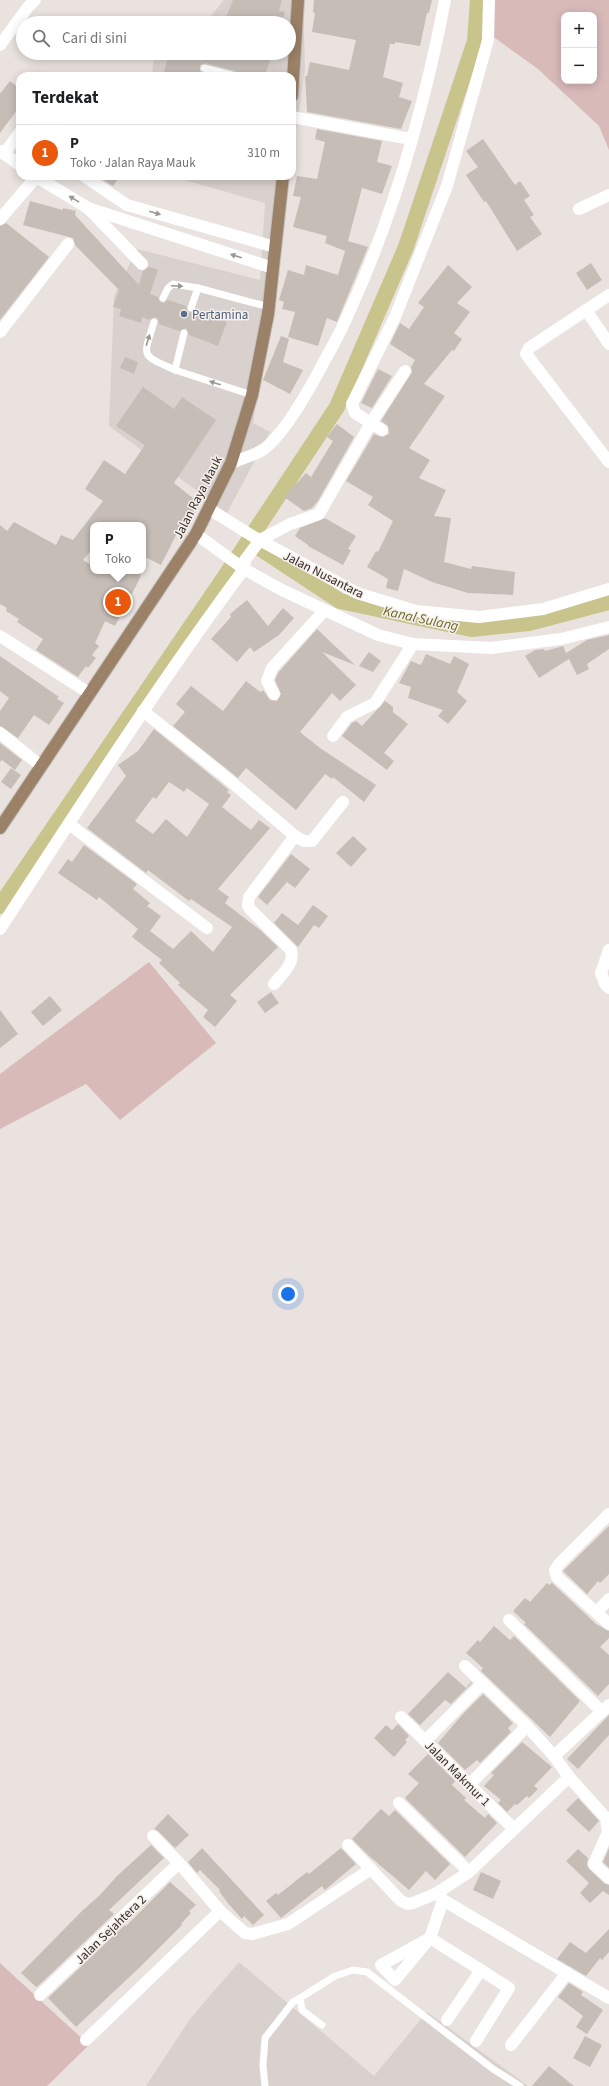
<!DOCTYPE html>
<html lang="id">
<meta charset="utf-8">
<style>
body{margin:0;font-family:"Source Sans 3",sans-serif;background:#f6f6f6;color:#202124}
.controls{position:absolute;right:12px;top:12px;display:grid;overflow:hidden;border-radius:8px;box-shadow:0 2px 10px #0003}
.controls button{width:36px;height:36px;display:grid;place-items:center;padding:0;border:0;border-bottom:1px solid #e0e0e0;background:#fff;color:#202124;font:20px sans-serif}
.you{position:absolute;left:288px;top:1294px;width:14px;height:14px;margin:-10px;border:3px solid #fff;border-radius:50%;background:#1a73e8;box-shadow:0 0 0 6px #1a73e833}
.badge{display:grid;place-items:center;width:26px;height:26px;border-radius:50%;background:#ea580c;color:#fff;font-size:13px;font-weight:700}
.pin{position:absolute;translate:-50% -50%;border:2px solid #fff;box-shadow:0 1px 4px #0006}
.popup{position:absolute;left:90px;top:522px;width:56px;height:52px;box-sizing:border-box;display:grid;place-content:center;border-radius:8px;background:#fff;filter:drop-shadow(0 1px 3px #0005);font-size:13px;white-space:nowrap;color:#757577}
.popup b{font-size:15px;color:#202124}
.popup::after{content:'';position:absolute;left:50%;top:100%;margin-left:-8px;border:8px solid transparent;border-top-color:#fff}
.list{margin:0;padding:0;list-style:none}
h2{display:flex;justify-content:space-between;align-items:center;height:52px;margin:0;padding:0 16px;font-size:17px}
h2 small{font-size:13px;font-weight:400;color:#757577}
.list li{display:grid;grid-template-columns:26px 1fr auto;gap:12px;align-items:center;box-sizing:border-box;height:56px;padding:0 16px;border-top:1px solid #e0e0e0}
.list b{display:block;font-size:15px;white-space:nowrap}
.list p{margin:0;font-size:13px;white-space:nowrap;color:#757577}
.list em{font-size:13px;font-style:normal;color:#757577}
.icon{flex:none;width:22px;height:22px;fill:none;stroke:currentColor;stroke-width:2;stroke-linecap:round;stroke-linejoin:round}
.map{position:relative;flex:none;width:609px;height:2086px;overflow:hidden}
.search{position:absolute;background:#fff;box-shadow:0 2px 10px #0003;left:16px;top:16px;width:280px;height:44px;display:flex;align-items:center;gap:10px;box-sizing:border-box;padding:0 14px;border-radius:22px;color:#757577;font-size:15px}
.panel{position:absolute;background:#fff;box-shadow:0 2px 10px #0003;left:16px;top:72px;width:280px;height:108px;border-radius:12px}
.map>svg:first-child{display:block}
.built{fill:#d8d1cd}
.green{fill:#d8bab9;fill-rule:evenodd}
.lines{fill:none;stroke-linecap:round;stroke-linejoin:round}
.canal{stroke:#c9c48b;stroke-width:16}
.building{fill:#c6bdb7;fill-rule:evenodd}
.primary-casing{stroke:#c3c0bd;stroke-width:14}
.service{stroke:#fff;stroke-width:7}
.minor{stroke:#fff;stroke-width:12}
.primary{stroke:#9a8167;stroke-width:12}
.oneway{fill:#9b9690}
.service-dot{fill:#5c6f8a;stroke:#f6f1ef;stroke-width:1.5}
.labels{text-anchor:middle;stroke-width:3;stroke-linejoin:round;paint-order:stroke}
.service-label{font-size:13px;fill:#4e5e75;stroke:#f6f1ef;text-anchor:start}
.street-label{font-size:13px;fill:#372c22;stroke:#f6f1ef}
.water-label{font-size:14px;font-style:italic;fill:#6d6722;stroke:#f6f1ef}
</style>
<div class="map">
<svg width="609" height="2086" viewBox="0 0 609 2086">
<rect width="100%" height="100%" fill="#e9e2df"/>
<g class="built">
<polygon points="224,0 303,0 305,68 292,157 292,76 152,76 154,54 156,53 289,53 289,23 205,23"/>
<polygon points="170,176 289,176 253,423 270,432 227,513 109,426 114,296 137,249 260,280 265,203"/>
<polygon points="239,1962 374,2076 427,2012 528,2086 146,2086 190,2019"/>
</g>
<g class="green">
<path d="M 492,0 L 609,0 L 609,150 L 599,126 L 538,69 L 488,33 ZM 564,15 L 594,15 L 594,81 L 564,81 Z"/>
<polygon points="149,962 216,1043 120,1120 86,1084 0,1129 0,1074"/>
<polygon points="0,1963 89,2045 47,2086 0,2086"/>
</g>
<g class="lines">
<g class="canal">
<polyline points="249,541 340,601 471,629 529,623 609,602"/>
<polyline points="0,906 226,575 337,407 406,247 475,41 478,0"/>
</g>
</g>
<g class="building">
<polygon points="233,0 282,0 279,11 285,12 282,23 224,23"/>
<polygon points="314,0 432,0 429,13 427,13 420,46 395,42 395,44 390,44 383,77 403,83 399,97 412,101 401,129 307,112 305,76 307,76 310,62 349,70 356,40 312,32 315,13 313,12"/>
<polygon points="174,53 272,53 265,76 240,76 236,71 205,63 200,65 200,71 215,76 163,76 168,57"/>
<polygon points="10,81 20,89 20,106 0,133 0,94"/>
<polygon points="317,129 382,141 377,162 392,166 382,194 362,188 348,241 368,247 337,322 327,318 318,346 288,337 295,312 282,309 284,302 279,300 288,270 304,275 306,265 338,275 345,251 325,243 327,236 293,227 301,197 293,196 297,176 317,179 325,142 315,139"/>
<polygon points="483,139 515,185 520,181 530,196 524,200 534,215 530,217 542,234 517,251 486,201 484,202 466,175 478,167 466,151"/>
<polygon points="97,176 120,176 113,186"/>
<polygon points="30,201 63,210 63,208 76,211 75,215 139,285 143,271 149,267 158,270 150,294 158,297 160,302 164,303 168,300 186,306 189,313 196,310 227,322 218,346 189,335 186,328 179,331 159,324 158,319 155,317 149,320 142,317 141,323 119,316 121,309 113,307 119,290 75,245 73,238 23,225"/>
<polygon points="6,223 49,257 0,320 0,226"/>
<polygon points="591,263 602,280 587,290 576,273"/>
<polygon points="448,265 472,287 457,303 470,312 454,333 462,339 454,351 452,350 424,384 445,396 409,448 430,460 419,478 446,490 434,516 451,518 444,562 471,569 472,566 515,572 513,595 468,593 432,582 404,569 398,591 386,588 388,579 367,567 376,551 378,552 393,521 368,505 373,497 346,481 374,434 382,437 389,434 388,426 381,421 412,372 411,367 415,360 390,344 400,323 409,329 424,307 418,303"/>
<polygon points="281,336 289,339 283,362 303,370 290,394 263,380"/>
<polygon points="125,357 138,362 134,374 120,368"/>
<polygon points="378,369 392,376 372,408 361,403"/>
<polygon points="143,387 174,409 182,397 216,420 174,483 199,503 182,528 180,527 161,565 143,556 143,525 93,525 93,548 83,560 93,566 93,571 142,571 139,580 115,626 105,621 95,643 99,646 92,655 96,658 88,668 86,666 78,677 36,650 43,639 17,622 19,619 6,611 7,608 0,604 0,525 7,531 14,522 56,545 61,535 73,540 103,501 85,489 104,460 125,474 145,445 116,426"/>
<polygon points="337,424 354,437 318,501 312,508 304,511 284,497 306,473 311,477 333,441 327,437"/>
<polygon points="325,518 356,536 348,549 351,550 343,565 308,546 308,545 295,536 300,528"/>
<polygon points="247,600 268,626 283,608 294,618 279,635 254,652 250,647 237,662 211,639 231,617 230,614"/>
<polygon points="317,629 355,665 322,652 356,685 340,701 332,693 300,732 320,748 376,785 364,802 333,777 332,779 325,774 296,810 246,768 238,778 173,726 185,712 176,704 191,686 223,711 246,681 259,691 261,692 263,690 270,700 277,701 281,694 275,680 278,673"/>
<polygon points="609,635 609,649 587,664 589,669 577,675 569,659 539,678 525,656 535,650 544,649 545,651 563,646 566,653 587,640"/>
<polygon points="369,652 381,661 373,672 359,666"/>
<polygon points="426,654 450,664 454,656 469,664 457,692 467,701 448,724 438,716 443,710 408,698 411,687 399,683 411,661 421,665"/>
<polygon points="0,656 59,697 57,699 64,703 49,725 34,715 18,738 0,726 0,711 9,698 0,691"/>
<polygon points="385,701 393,707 393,712 408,724 384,753 394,761 387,770 342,736 352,723 356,721 362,726"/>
<path d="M 154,729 L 229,790 L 227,792 L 231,795 L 222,807 L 251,830 L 259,820 L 270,828 L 218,889 L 229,897 L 225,903 L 260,930 L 278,947 L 230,995 L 237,1001 L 215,1027 L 203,1017 L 208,1010 L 178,985 L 180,983 L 159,963 L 162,960 L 132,937 L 138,929 L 99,897 L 97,900 L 58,873 L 68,859 L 72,862 L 84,845 L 137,884 L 133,889 L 150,903 L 147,906 L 161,916 L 150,931 L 173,949 L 191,931 L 213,952 L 232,927 L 191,899 L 189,901 L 148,870 L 146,873 L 87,828 L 126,776 L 118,765 L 138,751 ZM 169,782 L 184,792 L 187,788 L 209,804 L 187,837 L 166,819 L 153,834 L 135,821 L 153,797 L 156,799 Z"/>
<polygon points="0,743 22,760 15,770 2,760 0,762"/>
<polygon points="11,768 21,775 11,789 1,782"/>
<polygon points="353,836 367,849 351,867 336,853"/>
<polygon points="291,854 310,869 295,888 287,882 267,905 258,897"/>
<polygon points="313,905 328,916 319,928 314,925 298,947 274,923 282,913 298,925"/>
<polygon points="271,992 279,1003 265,1013 257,1002"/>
<polygon points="50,996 62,1010 43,1026 31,1012"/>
<polygon points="0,1010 18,1034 0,1048"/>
<polygon points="609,1526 609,1574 600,1583 598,1581 587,1594 563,1571"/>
<polygon points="547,1583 549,1585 552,1583 596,1624 609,1631 609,1638 600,1647 609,1655 609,1684 598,1696 524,1624 526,1623 513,1611 525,1598 530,1602"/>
<polygon points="494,1626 510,1640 514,1636 580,1701 550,1737 481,1671 483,1668 466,1653 478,1640 480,1642"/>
<polygon points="448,1672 466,1688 471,1682 472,1683 451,1704 445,1700 420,1725 408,1714"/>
<polygon points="483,1694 513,1723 508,1728 511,1732 480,1763 477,1760 465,1770 438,1743 462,1715"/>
<polygon points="609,1715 609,1735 578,1769 567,1759"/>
<polygon points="398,1724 409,1736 405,1740 407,1742 394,1757 374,1738 386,1725 392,1730"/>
<polygon points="522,1742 552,1767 534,1786 538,1789 529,1798 527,1796 517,1805 515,1804 507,1812 498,1803 501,1800 484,1786 494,1775 491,1773"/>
<polygon points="428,1754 455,1781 452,1785 466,1798 464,1800 485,1818 488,1814 497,1823 465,1857 405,1798 419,1783 408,1774"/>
<polygon points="578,1798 599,1821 589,1832 566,1810"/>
<polygon points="381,1809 389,1816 395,1810 450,1864 435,1880 426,1871 409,1890 368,1855 352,1839"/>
<polygon points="168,1814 189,1835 175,1848 158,1831 154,1829"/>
<polygon points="151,1845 164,1858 109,1910 114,1914 37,1987 35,1986 21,1973 82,1911 100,1895 117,1876"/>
<polygon points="202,1848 264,1915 253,1925 244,1916 242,1919 227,1902 219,1891 220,1890 200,1870 197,1873 188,1862"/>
<polygon points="341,1848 356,1864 325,1890 322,1886 281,1918 266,1901 276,1893 278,1895 307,1872 309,1874"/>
<polygon points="609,1848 609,1868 603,1862"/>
<polygon points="578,1849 588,1858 587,1865 589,1869 604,1883 609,1885 609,1895 603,1891 590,1903 580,1893 589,1883 566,1861"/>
<polygon points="481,1872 501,1881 493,1899 473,1890"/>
<polygon points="170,1882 196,1905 189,1911 191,1913 181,1924 182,1925 138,1969 76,2027 48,1998 125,1925 126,1926"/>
<polygon points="609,1929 609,1952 602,1960 600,1958 586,1976 557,1959 570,1942 586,1953"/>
<polygon points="569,1983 583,1992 581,1995 603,2010 587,2034 576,2027 583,2016 558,1997"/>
<polygon points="585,2036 602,2045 590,2067 573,2058"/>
<polygon points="549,2066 574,2086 532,2086"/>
</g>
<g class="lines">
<defs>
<g id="primary">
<polyline points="292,96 298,0"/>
<polyline points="0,828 196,534 231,463 252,395 268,314 283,176"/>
</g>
</defs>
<use href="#primary" class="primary-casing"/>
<g class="service">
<polyline points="204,68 235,76"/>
<polyline points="163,298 168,288 173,284 198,288"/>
<polyline points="191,308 198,288 269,307"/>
<path d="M 154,322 C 143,358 140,354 175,370"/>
<polyline points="184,333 175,370 252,395"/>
<polyline points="322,2025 302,2010 300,1998 335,1976 353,1970 367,1972 493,2069 520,2086"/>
<polyline points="265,2086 263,2065 265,2038 293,2002 300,1998"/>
</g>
<g class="minor">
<polyline points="0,45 28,7 35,0"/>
<polyline points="292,117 411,139"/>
<polyline points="0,151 20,165"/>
<polyline points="4,154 20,132"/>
<polyline points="35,176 88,208 273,268"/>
<polyline points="84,176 127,205 275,247"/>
<polyline points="89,209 142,264"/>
<polyline points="579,209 609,195"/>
<polyline points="0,219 37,176"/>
<polyline points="609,295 529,348 526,354 609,462"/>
<polyline points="586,310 609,344"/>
<polyline points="0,332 68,244"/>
<polyline points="382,430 355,413 352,404 395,317 447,186 488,40 489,0"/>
<path d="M 231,463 C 241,459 255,455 264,449 C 284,434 306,395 318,373 C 327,355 338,338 346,319 C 393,218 424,109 445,0"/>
<polyline points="209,509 254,537 357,593 416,611 479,617 543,609 609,589"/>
<polyline points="196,534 244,569 282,590 378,635 413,644 491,648 561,639 609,627"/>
<polyline points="0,636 89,693"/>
<polyline points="274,694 267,681 272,668 324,611"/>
<path d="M 143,711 L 222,774 L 295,836 L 249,897 L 248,906 L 250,909 L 291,950 C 295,964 282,974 274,984"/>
<polyline points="0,733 41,766"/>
<polyline points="333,736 347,717 375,703 413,644"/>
<polyline points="69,824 207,928"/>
<polyline points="295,836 304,841 312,841 343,802"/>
<path d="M 0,929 C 79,808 157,686 244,569 L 245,560 L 260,540 L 290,524 L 319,514 L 371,423 L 405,371"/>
<polyline points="609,950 601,973 605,984 609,988"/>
<polyline points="609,1514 559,1564 555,1570 557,1577 609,1624"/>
<polyline points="597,1612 609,1599"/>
<polyline points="509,1620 602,1712"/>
<polyline points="465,1666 527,1726 554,1756 569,1777 606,1818 608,1832 594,1864 609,1878"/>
<polyline points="401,1717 514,1829"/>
<polyline points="425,1741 483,1683"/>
<polyline points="554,1756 609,1705"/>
<polyline points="469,1785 527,1726"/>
<polyline points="399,1803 469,1872"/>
<polyline points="153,1836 179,1863 220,1911 245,1933 252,1934 288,1924 371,1869"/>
<polyline points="348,1845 401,1901 408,1904 413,1903 437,1893 469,1872 569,1777"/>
<polyline points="437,1893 443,1900 430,1938 509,1988 476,2041"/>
<polyline points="443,1900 609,1998"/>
<polygon points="430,1938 395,1980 381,1965"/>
<polyline points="40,1995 179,1863"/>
<polyline points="447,2020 481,1970"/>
<polyline points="86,2040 220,1911"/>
<polyline points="511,2045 567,1973"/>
</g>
<use href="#primary" class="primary"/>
</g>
<defs><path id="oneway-solid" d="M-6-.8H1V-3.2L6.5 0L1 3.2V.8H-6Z"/></defs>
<g class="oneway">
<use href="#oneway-solid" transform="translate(74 199) rotate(-149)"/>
<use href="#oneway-solid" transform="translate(155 213) rotate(16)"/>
<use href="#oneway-solid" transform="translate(236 256) rotate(-162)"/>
<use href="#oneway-solid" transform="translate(177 286) rotate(2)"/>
<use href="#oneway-solid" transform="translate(148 340) rotate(-73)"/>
<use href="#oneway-solid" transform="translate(215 383) rotate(-162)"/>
</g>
<circle class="service-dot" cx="184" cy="314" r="4"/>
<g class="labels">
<g class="service-label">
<text x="192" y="319">Pertamina</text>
</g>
<g class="street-label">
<text transform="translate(197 497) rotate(-63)" y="5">Jalan Raya Mauk</text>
<text transform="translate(324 574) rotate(27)" y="5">Jalan Nusantara</text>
<text transform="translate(458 1773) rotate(45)" y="5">Jalan Makmur 1</text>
<text transform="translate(110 1929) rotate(-44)" y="5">Jalan Sejahtera 2</text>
</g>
<g class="water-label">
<text transform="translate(421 618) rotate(12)" y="5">Kanal Sulang</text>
</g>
</g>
</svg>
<div class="controls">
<button>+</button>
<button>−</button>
</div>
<div class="you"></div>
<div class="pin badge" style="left:118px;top:602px">1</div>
<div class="popup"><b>P</b>Toko</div>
<div class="search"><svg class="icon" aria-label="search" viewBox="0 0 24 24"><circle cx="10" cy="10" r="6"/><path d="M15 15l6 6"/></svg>Cari di sini</div>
<section class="panel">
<h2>Terdekat<small></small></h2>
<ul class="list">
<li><span class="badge">1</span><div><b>P</b><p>Toko · Jalan Raya Mauk</p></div><em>310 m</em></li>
</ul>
</section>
</div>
